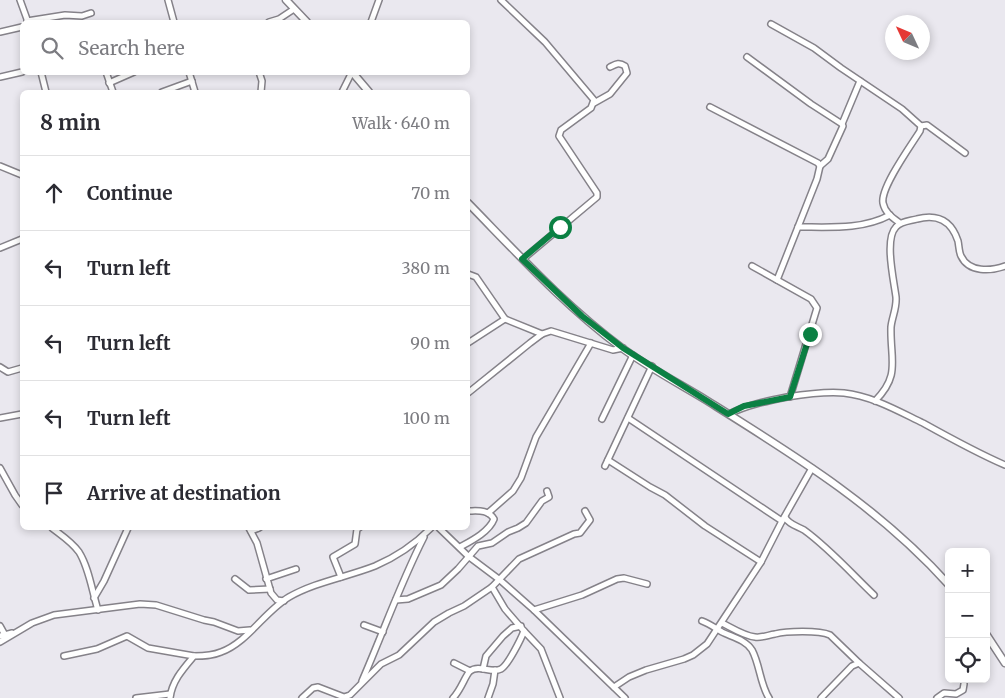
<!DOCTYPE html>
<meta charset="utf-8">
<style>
body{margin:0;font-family:Merriweather,serif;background:#f2f2f3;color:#2b2b33}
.controls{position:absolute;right:15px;bottom:15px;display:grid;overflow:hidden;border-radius:8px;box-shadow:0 2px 8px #0003}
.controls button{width:45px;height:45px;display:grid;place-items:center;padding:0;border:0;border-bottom:1px solid #e1e1e2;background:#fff;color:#2b2b33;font:25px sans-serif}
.compass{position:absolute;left:885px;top:15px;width:45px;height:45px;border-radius:50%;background:#fff;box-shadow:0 2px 8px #0003;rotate:314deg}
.stop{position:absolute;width:15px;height:15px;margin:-11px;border:4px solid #0b8043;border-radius:50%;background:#fff}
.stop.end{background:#0b8043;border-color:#fff;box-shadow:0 1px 5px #0008}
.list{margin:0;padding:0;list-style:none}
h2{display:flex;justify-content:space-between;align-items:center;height:65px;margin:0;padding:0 20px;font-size:21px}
h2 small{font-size:16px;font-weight:400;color:#7c7c81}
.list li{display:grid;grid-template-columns:32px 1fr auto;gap:15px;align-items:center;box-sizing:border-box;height:75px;padding:0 20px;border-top:1px solid #e1e1e2}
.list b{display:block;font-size:19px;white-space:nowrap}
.list em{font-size:16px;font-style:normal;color:#7c7c81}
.icon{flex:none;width:28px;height:28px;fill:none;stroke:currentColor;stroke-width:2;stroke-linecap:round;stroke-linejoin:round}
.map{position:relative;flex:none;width:1005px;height:698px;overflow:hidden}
.search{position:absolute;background:#fff;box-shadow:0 2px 8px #0003;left:20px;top:20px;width:450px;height:55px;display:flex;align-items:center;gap:12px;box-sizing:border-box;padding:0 18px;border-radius:8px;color:#7c7c81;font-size:19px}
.panel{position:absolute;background:#fff;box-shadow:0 2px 8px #0003;left:20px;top:90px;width:450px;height:440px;border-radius:8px}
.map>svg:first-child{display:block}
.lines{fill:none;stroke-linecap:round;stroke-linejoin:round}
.minor-casing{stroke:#858289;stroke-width:8}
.major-casing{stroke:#858289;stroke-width:9}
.minor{stroke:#fff;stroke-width:5}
.major{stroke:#fff;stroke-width:6}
.route{stroke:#0b8043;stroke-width:6}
</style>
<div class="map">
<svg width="1005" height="698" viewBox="0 0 1005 698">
<rect width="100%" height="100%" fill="#eae8ef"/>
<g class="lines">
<defs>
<g id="minor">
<polyline points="20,0 28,22"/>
<polyline points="168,0 174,22"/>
<polyline points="501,0 545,42 594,100 591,108 561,130 559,136 597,193 597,197 523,259"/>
<polyline points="27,21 65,15 82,16 91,13"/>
<polyline points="269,22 279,19 294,9"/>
<polyline points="371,22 379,0"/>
<path d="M 771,24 L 814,48 L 841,68 L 902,109 L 921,126 L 920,131 C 912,144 880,188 883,203 C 885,213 893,218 900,223"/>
<polyline points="0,32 22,27"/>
<polyline points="747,57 811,104 842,124"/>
<polyline points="41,72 46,92"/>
<polyline points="106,72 113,92"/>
<polyline points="189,72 195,92"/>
<polyline points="259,72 262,81 261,92"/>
<polyline points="0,77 22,72"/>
<polyline points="109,83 134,72"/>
<polyline points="162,92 192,81"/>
<polyline points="342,92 352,72"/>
<path d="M 594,103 L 610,94 L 627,73 L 625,66 C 619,62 616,64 610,67"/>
<polyline points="710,107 818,163 820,166 817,179 777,280"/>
<polyline points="921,126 927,125 965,153"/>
<polyline points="0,166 22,175"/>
<polyline points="820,166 828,159 843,126 842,124 860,81"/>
<path d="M 798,227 C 829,227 862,230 890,215"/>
<polyline points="0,248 22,239"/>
<polyline points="752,266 811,299 817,308 790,397"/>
<polyline points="468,274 476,277 505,319 542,334"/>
<polyline points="468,343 505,319"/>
<polyline points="0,367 8,372 22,368"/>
<polyline points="468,393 530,343 542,334 551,331 613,350 623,348"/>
<path d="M 875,401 C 901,375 890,360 891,327 C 892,317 897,308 896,297 C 894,281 884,239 896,227 C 901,221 910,221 917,219 C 937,214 951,220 958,241 C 959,246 959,252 961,256 C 969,273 991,271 1005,266"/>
<path d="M 729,414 C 747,405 767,401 787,397 C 806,394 826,391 844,393 C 872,396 898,411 923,423 C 950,438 977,453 1005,465"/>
<polyline points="0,418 22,414"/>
<polyline points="628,418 782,521"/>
<polyline points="602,419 633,355"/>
<polyline points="608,460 650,487 665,495 705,526 761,562"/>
<polyline points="605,466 652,366"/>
<polyline points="0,468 15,495 22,505"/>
<polyline points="488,513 513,491 521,478 536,437 591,343"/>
<path d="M 785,517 C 788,524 797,526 804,530 C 829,548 851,573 874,595"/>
<path d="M 52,528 C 61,535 72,542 79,552 C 89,568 92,591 98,610"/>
<polyline points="249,528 257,543 271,593 277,600 284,601"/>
<polyline points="439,528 468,556 500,580 534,610 625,698"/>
<polyline points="251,531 259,528"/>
<path d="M 460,547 C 471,541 489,532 494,519 C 488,509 477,511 468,511"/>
<polyline points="341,577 333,557 355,544 357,529 359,528"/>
<polyline points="235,579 249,590 270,589"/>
<polyline points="266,579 296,569"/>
<polyline points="94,598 104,581 128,528"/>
<polyline points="396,600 408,599 441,585 458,569 478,546 492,543 508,532 518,528 526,523 542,501 549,497 547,491"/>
<polyline points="534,610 582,595 617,579 624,578 647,584"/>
<path d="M 702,621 C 710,624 715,628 722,632 C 732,637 746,640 752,650 C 760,665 760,684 769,698"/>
<path d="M 722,623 C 732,628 744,636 755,637 C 762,638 768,635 775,634 C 786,631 819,630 830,635 L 859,663"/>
<polyline points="364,625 383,632"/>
<polyline points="0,626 5,635"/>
<polyline points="524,631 541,649 560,698"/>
<polyline points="0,636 12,633"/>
<polyline points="0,642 32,623 54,615 140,604 156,605 204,620 214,622 238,631 250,630"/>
<polyline points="64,656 97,649 127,636 148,648 194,656"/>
<polyline points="454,663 470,671"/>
<polyline points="483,669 486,656 503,636 512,628 521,626"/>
<path d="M 362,681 C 383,633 400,584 424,537"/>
<polyline points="614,687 629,677 646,670 684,659 693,655 707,644 761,562 782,521 812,468"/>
<polyline points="136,698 170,694"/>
<path d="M 170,698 C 172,681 183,669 194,656 C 203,656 212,656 221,652 C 248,642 264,612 289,597 C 315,582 347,577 375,566 C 396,557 415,544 431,528"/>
<polyline points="302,698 313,688 318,687 344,697 350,695 381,664 399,655 434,622 449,613 464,606 492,587 519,559 574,534 580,533 590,520 585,511"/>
<path d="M 453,698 C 461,690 465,676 470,671 C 479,664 492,674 501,669 C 508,665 521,639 524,631 L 505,609 L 492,587"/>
<polyline points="488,698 493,684 495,670"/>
<polyline points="821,698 852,666 859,663 899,698"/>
<polyline points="937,698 944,693 956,694 963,690 964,684"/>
</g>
<g id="major">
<polyline points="286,0 307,22"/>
<polyline points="352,72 369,92"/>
<path d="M 468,203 C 517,253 565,306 622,348 C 648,367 678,383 706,400 C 794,455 878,506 949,585"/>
<polyline points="986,634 1005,663"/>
</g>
</defs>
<use href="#minor" class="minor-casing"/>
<use href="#major" class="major-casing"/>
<use href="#minor" class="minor"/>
<use href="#major" class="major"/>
</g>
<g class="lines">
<polyline class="route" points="560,227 522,259 582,316 623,348 728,414 744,406 790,397 810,334"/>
</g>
</svg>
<div class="controls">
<button>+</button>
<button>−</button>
<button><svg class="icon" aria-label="locate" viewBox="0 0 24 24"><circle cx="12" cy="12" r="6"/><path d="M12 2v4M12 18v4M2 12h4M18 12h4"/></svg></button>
</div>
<svg class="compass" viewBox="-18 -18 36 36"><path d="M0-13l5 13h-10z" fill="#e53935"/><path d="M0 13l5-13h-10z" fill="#7c7c81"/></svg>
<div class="stop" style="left:560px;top:227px"></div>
<div class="stop end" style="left:810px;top:334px"></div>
<div class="search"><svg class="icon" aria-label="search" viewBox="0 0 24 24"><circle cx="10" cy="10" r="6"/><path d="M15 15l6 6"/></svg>Search here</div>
<section class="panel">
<h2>8 min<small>Walk · 640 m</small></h2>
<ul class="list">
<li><svg class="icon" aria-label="ahead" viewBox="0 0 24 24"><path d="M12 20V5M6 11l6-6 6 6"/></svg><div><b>Continue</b></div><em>70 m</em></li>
<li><svg class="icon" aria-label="left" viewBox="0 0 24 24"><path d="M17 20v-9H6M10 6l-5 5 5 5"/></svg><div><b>Turn left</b></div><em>380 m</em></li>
<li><svg class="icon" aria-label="left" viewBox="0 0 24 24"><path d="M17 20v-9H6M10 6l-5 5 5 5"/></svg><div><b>Turn left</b></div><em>90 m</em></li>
<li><svg class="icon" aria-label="left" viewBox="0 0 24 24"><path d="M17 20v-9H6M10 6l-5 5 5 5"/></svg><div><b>Turn left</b></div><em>100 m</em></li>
<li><svg class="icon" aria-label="arrive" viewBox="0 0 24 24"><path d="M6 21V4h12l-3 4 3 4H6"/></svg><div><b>Arrive at destination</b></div></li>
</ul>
</section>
</div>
